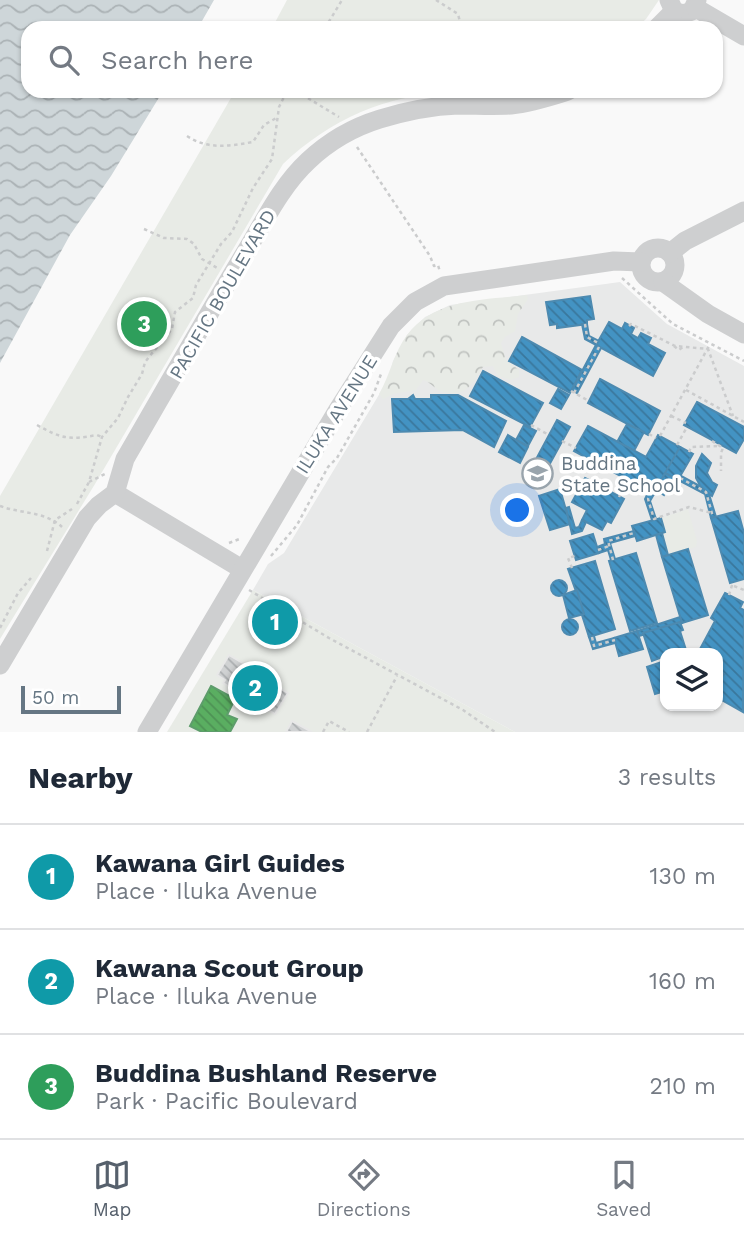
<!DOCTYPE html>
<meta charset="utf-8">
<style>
body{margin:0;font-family:"Work Sans",sans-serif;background:#f2f2f3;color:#1f2937}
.controls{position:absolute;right:21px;bottom:21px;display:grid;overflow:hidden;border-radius:14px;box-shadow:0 2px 5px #0004}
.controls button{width:63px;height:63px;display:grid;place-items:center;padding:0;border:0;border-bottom:2px solid #e0e1e3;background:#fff;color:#1f2937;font:35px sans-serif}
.scale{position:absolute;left:21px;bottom:18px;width:100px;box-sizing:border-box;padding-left:7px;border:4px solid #657683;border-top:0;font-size:19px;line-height:24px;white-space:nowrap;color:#657683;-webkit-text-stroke:5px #fff;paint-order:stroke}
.you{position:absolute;left:518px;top:511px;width:24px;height:24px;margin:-18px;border:5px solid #fff;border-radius:50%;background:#1a73e8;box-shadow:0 0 0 10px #1a73e833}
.badge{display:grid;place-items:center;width:46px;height:46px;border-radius:50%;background:#56606c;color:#fff;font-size:23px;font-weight:700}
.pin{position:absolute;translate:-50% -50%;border:4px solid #fff;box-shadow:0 2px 7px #0006}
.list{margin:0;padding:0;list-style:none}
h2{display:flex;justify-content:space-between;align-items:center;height:91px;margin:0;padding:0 28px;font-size:30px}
h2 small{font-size:23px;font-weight:400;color:#747a83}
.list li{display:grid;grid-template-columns:46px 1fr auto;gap:21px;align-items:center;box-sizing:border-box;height:105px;padding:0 28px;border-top:2px solid #e0e1e3}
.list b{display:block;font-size:26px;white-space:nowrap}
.list p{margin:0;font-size:23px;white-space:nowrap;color:#747a83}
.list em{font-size:23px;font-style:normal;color:#747a83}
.icon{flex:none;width:38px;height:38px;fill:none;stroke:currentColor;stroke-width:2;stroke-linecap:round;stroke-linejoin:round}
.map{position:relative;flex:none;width:744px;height:732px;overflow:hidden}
.search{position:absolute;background:#fff;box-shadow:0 2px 5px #0004;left:21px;right:21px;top:21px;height:77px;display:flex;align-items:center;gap:18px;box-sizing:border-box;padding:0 24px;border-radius:21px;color:#747a83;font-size:26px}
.sheet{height:406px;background:#fff}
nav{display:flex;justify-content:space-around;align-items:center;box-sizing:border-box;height:98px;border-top:2px solid #e0e1e3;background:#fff;font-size:19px;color:#747a83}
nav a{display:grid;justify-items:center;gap:4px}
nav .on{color:#56606c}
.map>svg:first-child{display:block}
.built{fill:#e8e9e9;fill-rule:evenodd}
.forest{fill:url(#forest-crowns)}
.green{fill:#e8ebe6}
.water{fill:url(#water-waves)}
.schools{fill:url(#schools-back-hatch);stroke:#4d8ab0;stroke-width:2}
.public{fill:url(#public-back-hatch);stroke:#5d9d6b;stroke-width:2}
.building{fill:url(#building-back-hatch);stroke:#e8e8e8;stroke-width:2}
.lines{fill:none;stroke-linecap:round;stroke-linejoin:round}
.path{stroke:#cbcccd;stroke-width:2.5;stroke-dasharray:3.5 3.5;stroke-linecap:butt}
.minor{stroke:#cecfd0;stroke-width:19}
.labels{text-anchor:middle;stroke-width:7;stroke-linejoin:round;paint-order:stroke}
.street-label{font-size:19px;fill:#657683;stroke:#fff}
.poi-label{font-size:19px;fill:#657683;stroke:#fff;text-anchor:start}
</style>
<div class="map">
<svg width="744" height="732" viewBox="0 0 744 732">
<defs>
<pattern id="forest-crowns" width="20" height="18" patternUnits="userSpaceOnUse" patternTransform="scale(1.75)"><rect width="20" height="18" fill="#e8ebe6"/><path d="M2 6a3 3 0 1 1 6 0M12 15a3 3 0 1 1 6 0" fill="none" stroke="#c0c3c0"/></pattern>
<pattern id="water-waves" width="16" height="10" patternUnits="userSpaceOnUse" patternTransform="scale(1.75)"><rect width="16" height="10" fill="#ced6d9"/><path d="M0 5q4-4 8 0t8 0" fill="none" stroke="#abb2b5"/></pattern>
<pattern id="schools-back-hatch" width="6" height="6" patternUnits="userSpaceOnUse" patternTransform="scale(1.75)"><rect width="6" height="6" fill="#4393c3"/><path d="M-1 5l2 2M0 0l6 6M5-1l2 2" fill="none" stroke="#3a779c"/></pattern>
<pattern id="public-back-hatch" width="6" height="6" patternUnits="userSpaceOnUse" patternTransform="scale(1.75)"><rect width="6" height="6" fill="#5aae61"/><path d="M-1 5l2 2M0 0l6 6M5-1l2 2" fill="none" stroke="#4e9255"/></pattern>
<pattern id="building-back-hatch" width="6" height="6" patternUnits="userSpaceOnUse" patternTransform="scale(1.75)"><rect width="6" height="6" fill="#d0d2d3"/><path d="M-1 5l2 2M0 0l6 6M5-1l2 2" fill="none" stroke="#acafb1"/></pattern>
</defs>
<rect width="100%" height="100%" fill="#f9f9f9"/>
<path class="built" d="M 620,282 L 667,324 L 744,366 L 744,732 L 515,732 L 253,590 L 268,564 L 284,553 L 389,378 L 393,361 L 407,335 L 425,317 L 450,305 ZM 665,653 L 718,653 L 718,706 L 665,706 Z"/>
<path class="forest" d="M 527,295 L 528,299 L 518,314 L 515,331 L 505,337 L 501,343 L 506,360 L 519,370 L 519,377 L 511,380 L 498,376 L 493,366 L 483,367 C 473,383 466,398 443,392 C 435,390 431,382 423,380 L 416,390 L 393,394 L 383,399 L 379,394 C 390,375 394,352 407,335 C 435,298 485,300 527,295 Z"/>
<g class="green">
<polygon points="287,0 659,0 646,19 636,28 272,28"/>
<path d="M 235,91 L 506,91 C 489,94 470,91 452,92 C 385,95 331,119 283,164 L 95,484 L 0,639 L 0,496 Z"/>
<polygon points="688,509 697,541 696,547 668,555 662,533 665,532 661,518"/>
<polygon points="253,590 515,732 167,732"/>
</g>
<polygon class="water" points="0,0 214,0 198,28 28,28 28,91 163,91 111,176 70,235 0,363"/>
<g class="schools">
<polygon points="590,296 594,319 587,320 587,324 557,328 557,324 550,325 546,302"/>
<polygon points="609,322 622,329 625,323 634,328 631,334 638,338 641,333 651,338 648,344 665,353 653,376 596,345"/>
<polygon points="582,324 587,324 589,336 599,341 596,345 585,339"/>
<polygon points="522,337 582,370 570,393 509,361"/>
<polygon points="596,345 601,348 577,393 572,390"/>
<polygon points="483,371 543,403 530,427 470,396"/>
<polygon points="600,379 660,411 648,435 588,403"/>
<polygon points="558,389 569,395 561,409 550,403"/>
<polygon points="413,395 415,399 431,399 431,395 458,395 506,421 494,447 463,430 394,432 392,399 408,399"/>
<polygon points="697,402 744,427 744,439 736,453 684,425"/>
<polygon points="557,420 570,427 547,469 534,463"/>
<polygon points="627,424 644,432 634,451 617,442"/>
<polygon points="524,425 536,431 528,446 516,440"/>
<polygon points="588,426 646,457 658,435 680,447 654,494 574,451"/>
<polygon points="508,435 528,447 520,463 499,452"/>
<polygon points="680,447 693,454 678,480 665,473"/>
<polygon points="702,454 711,463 707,473 712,482 717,485 712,496 702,489 696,478 696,466"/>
<polygon points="665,473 674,478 664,495 656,490"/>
<polygon points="681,476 700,486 709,494 716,517 711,518 705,494 678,480"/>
<polygon points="585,478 624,499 611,523 607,521 602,530 582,520 587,510 572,502"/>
<polygon points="560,489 570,524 550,530 539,496"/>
<polygon points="649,491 654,494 650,501 656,519 652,520 645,499"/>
<polygon points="569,507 575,528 579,527 582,520 586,522 582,531 572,534 566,508"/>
<polygon points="738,511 744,533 744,579 730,583 711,518"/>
<polygon points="661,518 665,532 637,541 632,526"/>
<polygon points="634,531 635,536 610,543 615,559 611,560 608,550 599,553 597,547 605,544 604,539"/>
<polygon points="662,533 668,555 662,557 656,535"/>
<polygon points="593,534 599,553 576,560 570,541"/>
<polygon points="688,549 708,615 682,623 662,557"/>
<polygon points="636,553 657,623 630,631 609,561"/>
<polygon points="595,561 615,629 589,637 582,615 584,614 568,569"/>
<circle cx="559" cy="588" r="8"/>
<polygon points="577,590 584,614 569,618 563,595"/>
<polygon points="725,593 743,602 740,608 744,610 743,712 718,698 718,683 724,674 718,670 718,653 709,653 700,649 715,621 711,618"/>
<polygon points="680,617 682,623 639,636 637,631"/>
<circle cx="570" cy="627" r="8"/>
<polygon points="680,622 683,630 680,631 686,650 665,653 665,656 652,661 643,633"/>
<polygon points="637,631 643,649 619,656 614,638"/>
<polygon points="594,636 596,643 614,638 615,643 593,649 589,637"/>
<polygon points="665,661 665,691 655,694 647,667"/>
</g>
<polygon class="public" points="211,686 235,699 227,715 237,719 230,732 202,732 190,726"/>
<g class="building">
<polygon points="261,601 299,624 288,643 250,620"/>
<polygon points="229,655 265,676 264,679 288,693 275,714 223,683 225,680 217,675"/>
<polygon points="292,721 312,732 286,732"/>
</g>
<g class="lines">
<g class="path">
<polyline points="436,0 458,14 460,22"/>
<polyline points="325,28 342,0"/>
<polyline points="296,91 339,117"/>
<path d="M 187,136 C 208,150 230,146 253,142 L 264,125 L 278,117"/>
<polyline points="357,147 430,256 434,266 438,265 440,272"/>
<polyline points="144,229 164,238 187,239 194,244 202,259 219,269"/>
<polyline points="622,278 673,324 744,361"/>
<polyline points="585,324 587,337 598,343"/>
<polyline points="629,326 631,324 675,346 708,349 733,416"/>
<polyline points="674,346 679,350 684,346"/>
<polyline points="686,390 744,422"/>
<polyline points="571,391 589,401"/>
<polyline points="574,393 599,347"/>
<polyline points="671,416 686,423"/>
<path d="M 37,425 C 62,439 69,440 97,435 L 102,437"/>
<polyline points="531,425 549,435"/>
<polyline points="649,434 656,438"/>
<polyline points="660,436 710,344"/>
<polyline points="562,441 576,448"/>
<polyline points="712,441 723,448 721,453 721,471"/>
<polyline points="677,445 687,427"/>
<polyline points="689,452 691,447 717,446"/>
<polyline points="680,478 706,492 713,517"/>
<polyline points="89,482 105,474"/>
<polyline points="652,492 648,499 654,519 689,507 712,513"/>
<polyline points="619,497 628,480"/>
<polyline points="77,504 89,482 102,437 118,418 128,397 142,374 145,362 172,329 175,312 193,298 196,285 221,244 232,232 253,188 272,159 279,107 287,91"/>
<path d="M 0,506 C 21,514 45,511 62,527"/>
<polyline points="229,543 242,538"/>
<polyline points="598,550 609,546"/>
<polyline points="47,551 55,520 72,509"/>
<polyline points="271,556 297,525 328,467 337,458 374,393 381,374"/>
<polyline points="613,560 608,541 634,533"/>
<polyline points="572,568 568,558 575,556"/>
<polyline points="734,586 744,590"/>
<polyline points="249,590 329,638 463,710 495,732"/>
<polyline points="729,595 733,582"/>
<polyline points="0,628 18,593 31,578"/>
<polyline points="592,637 594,646 615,640"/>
<polyline points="323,732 329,721 349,732"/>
<polyline points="367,732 397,676"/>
</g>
<g class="minor">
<polyline points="669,0 674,11 683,14 692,11 697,0"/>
<polyline points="696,8 744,36"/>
<polyline points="657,28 674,11"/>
<circle cx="658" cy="265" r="17"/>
<polyline points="670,253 685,241 744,211"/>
<polyline points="663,282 708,314 744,334"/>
<polyline points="115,493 242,569"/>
<path d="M 0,665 L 87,518 L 99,505 L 115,493 L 125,459 C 165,390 204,321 245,253 C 264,222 281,186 308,161 C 328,142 354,127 380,119 C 406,111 432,106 458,105 C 476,105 494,106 511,105 C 531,103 549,97 568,91"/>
<polyline points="147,732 337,411 391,326 415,302 444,286 614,261 641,262"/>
</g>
</g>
<defs>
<symbol id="school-ring" viewBox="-11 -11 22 22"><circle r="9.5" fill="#fff" stroke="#99a4ac" stroke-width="1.5"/><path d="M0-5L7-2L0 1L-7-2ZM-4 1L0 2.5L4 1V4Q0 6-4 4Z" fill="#99a4ac"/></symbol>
</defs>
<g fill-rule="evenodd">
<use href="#school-ring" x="520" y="456" width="35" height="35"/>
</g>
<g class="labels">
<g class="street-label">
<text transform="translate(222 294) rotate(-60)" y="7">PACIFIC BOULEVARD</text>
<text transform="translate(336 414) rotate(-58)" y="7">ILUKA AVENUE</text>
</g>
<g class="poi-label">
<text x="561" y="470">Buddina<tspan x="561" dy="22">State School</tspan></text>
</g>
</g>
</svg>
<div class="controls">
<button><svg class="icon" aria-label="layers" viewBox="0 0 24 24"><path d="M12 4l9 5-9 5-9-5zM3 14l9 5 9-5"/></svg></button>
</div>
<div class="scale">50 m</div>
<div class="you"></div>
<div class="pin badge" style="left:275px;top:622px;background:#0f9aa8">1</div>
<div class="pin badge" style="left:255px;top:688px;background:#0f9aa8">2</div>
<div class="pin badge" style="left:144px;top:324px;background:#2e9e5b">3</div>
<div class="search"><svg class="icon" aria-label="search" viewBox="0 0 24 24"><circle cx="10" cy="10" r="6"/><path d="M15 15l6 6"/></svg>Search here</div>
</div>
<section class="sheet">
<h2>Nearby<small>3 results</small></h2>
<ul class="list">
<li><span class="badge" style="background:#0f9aa8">1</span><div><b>Kawana Girl Guides</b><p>Place · Iluka Avenue</p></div><em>130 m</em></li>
<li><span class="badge" style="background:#0f9aa8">2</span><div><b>Kawana Scout Group</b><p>Place · Iluka Avenue</p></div><em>160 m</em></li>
<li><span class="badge" style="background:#2e9e5b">3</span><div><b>Buddina Bushland Reserve</b><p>Park · Pacific Boulevard</p></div><em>210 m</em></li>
</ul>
</section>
<nav>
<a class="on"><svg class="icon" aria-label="map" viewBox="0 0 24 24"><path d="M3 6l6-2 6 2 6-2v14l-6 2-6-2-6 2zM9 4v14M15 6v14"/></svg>Map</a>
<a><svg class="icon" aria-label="directions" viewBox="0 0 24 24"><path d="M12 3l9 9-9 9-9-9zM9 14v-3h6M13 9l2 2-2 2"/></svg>Directions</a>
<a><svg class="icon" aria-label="saved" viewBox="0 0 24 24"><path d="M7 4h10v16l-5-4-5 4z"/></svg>Saved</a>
</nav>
